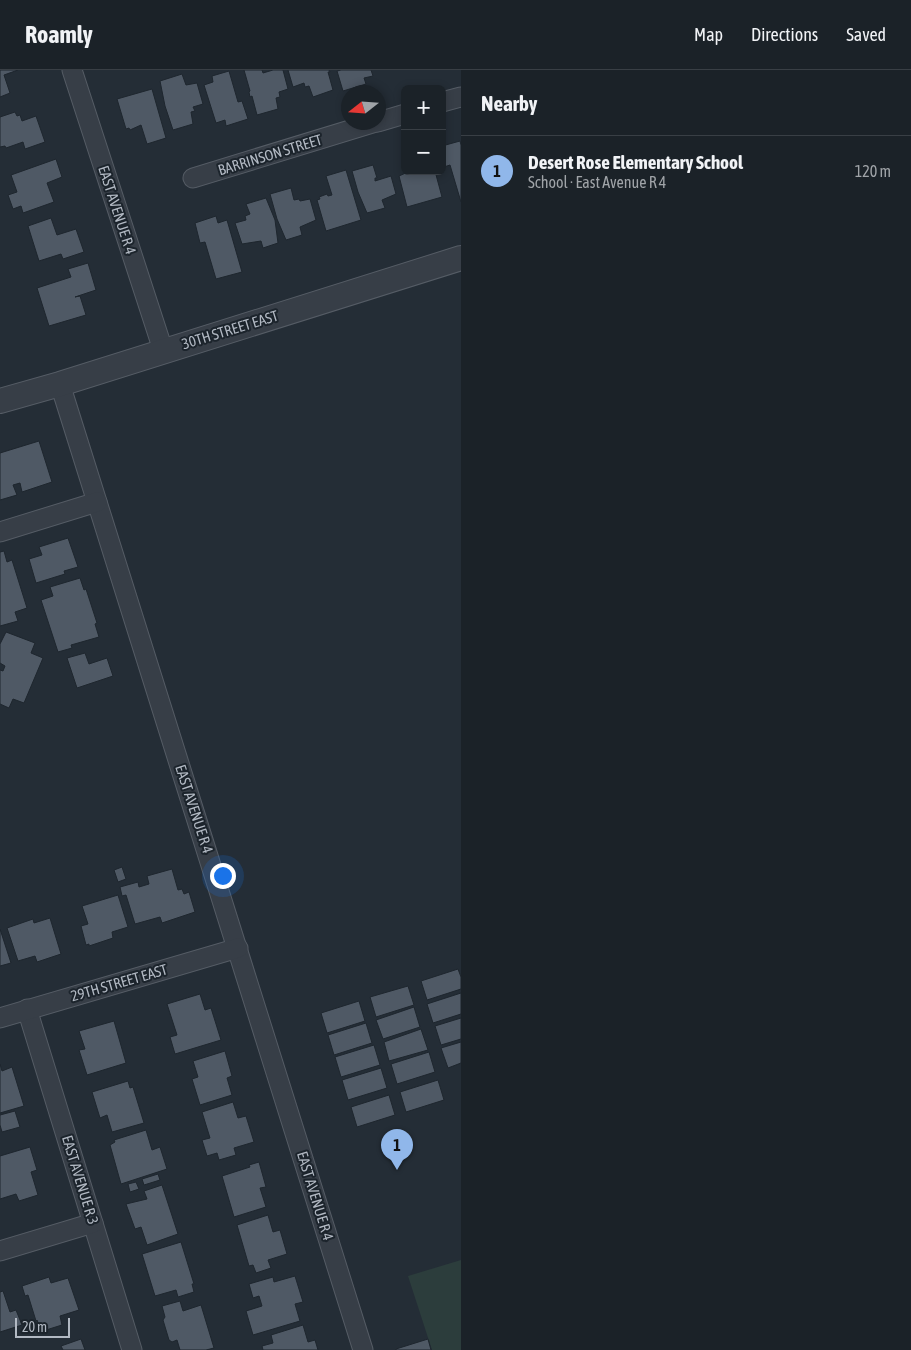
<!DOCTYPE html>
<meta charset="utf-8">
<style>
body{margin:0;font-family:"Asap Condensed",sans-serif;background:#282f34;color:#f1f3f6}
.controls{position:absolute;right:15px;top:15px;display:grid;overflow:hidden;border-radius:8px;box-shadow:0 2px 8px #0003}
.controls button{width:45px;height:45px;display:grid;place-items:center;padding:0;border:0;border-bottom:1px solid #393f45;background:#1b2228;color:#f1f3f6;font:25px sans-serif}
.compass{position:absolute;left:341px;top:15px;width:45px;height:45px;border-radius:50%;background:#1b2228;box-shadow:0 2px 8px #0003;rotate:253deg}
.scale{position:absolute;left:15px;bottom:12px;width:55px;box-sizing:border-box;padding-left:5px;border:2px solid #b2b9c3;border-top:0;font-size:14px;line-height:18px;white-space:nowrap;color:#b2b9c3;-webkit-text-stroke:4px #1c242c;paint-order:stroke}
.you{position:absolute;left:222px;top:805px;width:18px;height:18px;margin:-12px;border:4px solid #fff;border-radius:50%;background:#1a73e8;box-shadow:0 0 0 8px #1a73e833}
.badge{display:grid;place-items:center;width:32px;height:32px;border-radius:50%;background:#90b7ea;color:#111;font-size:16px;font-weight:700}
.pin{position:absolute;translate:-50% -41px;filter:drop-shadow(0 1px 2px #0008)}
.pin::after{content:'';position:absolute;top:26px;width:18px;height:15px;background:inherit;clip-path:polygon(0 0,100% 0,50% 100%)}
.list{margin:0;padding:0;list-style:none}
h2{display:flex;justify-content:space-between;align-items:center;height:65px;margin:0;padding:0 20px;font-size:21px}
h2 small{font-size:16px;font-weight:400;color:#a0a4a8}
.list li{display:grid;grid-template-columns:32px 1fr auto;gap:15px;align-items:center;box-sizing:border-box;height:70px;padding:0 20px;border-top:1px solid #393f45}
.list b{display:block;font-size:19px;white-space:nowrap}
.list p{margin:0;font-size:16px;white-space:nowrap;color:#a0a4a8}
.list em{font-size:16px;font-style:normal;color:#a0a4a8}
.map{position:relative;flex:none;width:461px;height:1280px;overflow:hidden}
header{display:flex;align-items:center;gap:30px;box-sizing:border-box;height:70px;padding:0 25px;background:#1b2228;border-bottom:1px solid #393f45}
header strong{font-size:24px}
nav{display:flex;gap:28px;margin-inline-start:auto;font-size:18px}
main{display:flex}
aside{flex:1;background:#1b2228}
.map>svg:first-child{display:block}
.green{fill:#2c3d3c}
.building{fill:#4f5965;stroke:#1e262e}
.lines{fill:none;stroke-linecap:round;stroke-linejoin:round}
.minor-casing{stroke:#555c65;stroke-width:21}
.tertiary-casing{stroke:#555c65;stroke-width:26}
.minor{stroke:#373e47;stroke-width:19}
.tertiary{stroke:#373e47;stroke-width:24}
.labels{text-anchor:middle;stroke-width:4;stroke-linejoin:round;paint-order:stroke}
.street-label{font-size:15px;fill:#b2b9c3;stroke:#1c242c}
</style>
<header>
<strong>Roamly</strong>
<nav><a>Map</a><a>Directions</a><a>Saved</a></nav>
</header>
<main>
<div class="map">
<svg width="461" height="1280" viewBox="0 0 461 1280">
<rect width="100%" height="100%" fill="#242d36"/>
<polygon class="green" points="461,1190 461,1280 432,1280 408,1206"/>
<g class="building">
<polygon points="0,0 18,0 4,5 10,23 0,27"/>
<polygon points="244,0 262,0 263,3 273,0 283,0 288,19 279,22 280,27 276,28 278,39 257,45 252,26 250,27 249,22 250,21"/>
<polygon points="288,0 329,0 330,2 328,2 333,20 313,27 309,16 305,17 304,13 293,17"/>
<polygon points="341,0 371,0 373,6 364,8 366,14 343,21 337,1"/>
<polygon points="229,1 238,32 242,31 248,49 226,56 225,50 216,53 204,15 213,12 212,6"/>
<polygon points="182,4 186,15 197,13 203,34 193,37 195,41 191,42 193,54 173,60 165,36 160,11"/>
<polygon points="152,19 166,68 147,74 141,55 130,60 129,58 126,59 117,29"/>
<polygon points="15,42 17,46 20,45 22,51 36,46 45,72 25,79 23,72 6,78 5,76 0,77 0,47"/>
<polygon points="460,71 461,75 461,132 450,95 444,97 442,91 442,76"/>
<polygon points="56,89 62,107 47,113 54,132 23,143 21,136 13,139 8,125 17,122 11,105"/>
<polygon points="373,95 377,108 375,108 375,111 391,106 396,124 382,130 385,138 367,143 358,122 352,101"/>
<polygon points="346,100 361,150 326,161 317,130 320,129 319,127 327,124 328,126 332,125 326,106"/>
<polygon points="410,101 410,103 413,101 435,101 442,127 407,137 399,106"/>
<polygon points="291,118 294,130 299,129 300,131 310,129 316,150 300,157 302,165 286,170 277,149 270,124"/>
<polygon points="266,128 275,150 278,173 263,178 261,171 242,174 235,153 246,150 245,146 250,144 246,134"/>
<polygon points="216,146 218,153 227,150 242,202 216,209 205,172 200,173 195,153"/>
<polygon points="51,148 57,165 76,159 84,182 63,189 61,184 39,191 28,156"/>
<polygon points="88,193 96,220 75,227 80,226 86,245 49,256 37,218 71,207 68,199"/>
<polygon points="39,371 52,412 22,422 20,413 13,415 17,425 0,430 0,383"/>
<polygon points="68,468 78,497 64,501 65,504 36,513 29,489 42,485 39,477"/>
<polygon points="4,481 7,492 12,490 27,538 15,542 18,551 0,556 0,482"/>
<polygon points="80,508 84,520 86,519 97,553 95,554 99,567 71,575 72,578 58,582 41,530 53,526 50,517"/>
<polygon points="6,562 35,573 31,583 43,588 24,633 13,629 9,638 0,634 0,600 3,601 5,596 0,593 0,574"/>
<polygon points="85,583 89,594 107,588 113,606 77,618 67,588"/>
<polygon points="122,797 126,809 118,812 114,800"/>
<polygon points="172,799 178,820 182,819 184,824 189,822 195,842 162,853 160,847 135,854 126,825 122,826 120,817 138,812 139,817 149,814 147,806"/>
<polygon points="118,825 128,857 112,862 113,868 89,876 89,874 86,875 81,856 88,854 82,836"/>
<polygon points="50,848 61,884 37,892 35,886 18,891 7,858 33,849 34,853"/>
<polygon points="0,859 11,893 0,896"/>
<polygon points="458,899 461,907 461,919 427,930 421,911"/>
<polygon points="408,916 414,935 376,947 370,927"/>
<polygon points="461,923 461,944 433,953 427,934"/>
<polygon points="200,924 205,940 211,938 221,970 175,984 170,967 177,965 167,934"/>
<polygon points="359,931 365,951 327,963 321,943"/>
<polygon points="414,937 420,957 383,969 376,950"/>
<polygon points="461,948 461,969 441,975 435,956"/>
<polygon points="114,951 126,993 87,1005 79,980 85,979 79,961"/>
<polygon points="366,953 372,973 334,985 328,965"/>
<polygon points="421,959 428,980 389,991 384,972"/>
<polygon points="461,972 461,993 448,998 441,978"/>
<polygon points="374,975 380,995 341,1007 335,987"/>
<polygon points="225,981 232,1006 227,1008 232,1025 200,1035 192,1009 198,1007 193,991"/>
<polygon points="429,982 435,1002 397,1014 391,994"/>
<polygon points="0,994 2,1001 12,997 24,1036 0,1043"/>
<polygon points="381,998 387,1018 348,1030 342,1010"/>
<polygon points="438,1010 444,1030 406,1042 400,1022"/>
<polygon points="128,1011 130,1018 133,1017 144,1053 112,1062 107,1045 100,1048 92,1022"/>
<polygon points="389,1025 395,1045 357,1057 351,1037"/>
<polygon points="233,1032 238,1048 246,1046 254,1072 234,1078 236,1085 219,1090 217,1083 207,1086 202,1070 210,1068 202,1042"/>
<polygon points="15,1041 20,1057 2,1062 0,1055 0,1045"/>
<polygon points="146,1060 152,1080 160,1077 167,1099 121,1114 110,1075 115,1072 114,1070"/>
<polygon points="30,1077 37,1100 31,1102 38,1125 19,1131 16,1124 0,1129 0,1086"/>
<polygon points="259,1092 266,1117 260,1118 266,1137 234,1147 222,1106 250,1097 249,1095"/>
<polygon points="158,1104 160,1110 144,1115 142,1109"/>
<polygon points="136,1112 139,1119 130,1122 128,1114"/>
<polygon points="162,1115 178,1164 147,1175 141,1157 135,1159 126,1134 147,1129 144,1121"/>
<polygon points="268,1145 273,1162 280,1160 287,1184 268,1190 271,1198 256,1203 253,1195 249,1196 237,1155"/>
<polygon points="181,1172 194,1214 192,1214 194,1222 178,1227 176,1220 155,1226 142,1184"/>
<polygon points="295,1206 303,1232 295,1234 300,1251 253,1265 246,1241 262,1236 259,1226 253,1228 249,1214 273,1207 274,1212"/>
<polygon points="49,1207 51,1213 68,1208 79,1240 60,1246 62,1255 46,1260 45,1257 40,1258 37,1250 36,1251 28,1225 25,1226 22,1216"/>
<polygon points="3,1221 10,1242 16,1240 22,1255 0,1262 0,1222"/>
<polygon points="180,1231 183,1241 201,1235 214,1278 206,1280 180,1280 177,1270 172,1272 169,1270 163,1250 165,1247 162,1236"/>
<polygon points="303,1255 308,1272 315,1270 318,1280 263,1280 262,1276 273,1273 271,1265"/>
<polygon points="81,1269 85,1280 63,1280 61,1276"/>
<polygon points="428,1269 431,1280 396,1280 396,1279"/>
</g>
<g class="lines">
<defs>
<g id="minor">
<polyline points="72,0 163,280"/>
<polyline points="442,32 461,27"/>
<polyline points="378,52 405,44"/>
<polyline points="193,108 376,52"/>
<polyline points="60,314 363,1280"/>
<polyline points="0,462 97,432"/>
<polyline points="27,939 132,1280"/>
<polyline points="0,948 238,878"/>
<polyline points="0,1181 93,1153"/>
</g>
<polyline id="tertiary" points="0,331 60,314 461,188"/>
</defs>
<use href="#minor" class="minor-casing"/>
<use href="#tertiary" class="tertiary-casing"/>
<use href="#minor" class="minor"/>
<use href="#tertiary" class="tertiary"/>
</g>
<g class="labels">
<g class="street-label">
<text transform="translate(270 85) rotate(-17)" y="5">BARRINSON STREET</text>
<text transform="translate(117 140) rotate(72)" y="5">EAST AVENUE R 4</text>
<text transform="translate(230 260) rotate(-17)" y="5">30TH STREET EAST</text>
<text transform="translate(194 739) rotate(72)" y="5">EAST AVENUE R 4</text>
<text transform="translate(119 913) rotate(-16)" y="5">29TH STREET EAST</text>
<text transform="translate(80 1110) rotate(73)" y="5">EAST AVENUE R 3</text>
<text transform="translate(315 1126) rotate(73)" y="5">EAST AVENUE R 4</text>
</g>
</g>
</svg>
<div class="controls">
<button>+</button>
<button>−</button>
</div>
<svg class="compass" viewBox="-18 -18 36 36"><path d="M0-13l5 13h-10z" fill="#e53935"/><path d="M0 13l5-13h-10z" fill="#a0a4a8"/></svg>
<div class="scale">20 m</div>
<div class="you"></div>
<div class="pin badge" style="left:397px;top:1100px">1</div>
</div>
<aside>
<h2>Nearby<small></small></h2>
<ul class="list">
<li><span class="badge">1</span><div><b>Desert Rose Elementary School</b><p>School · East Avenue R 4</p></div><em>120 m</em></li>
</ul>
</aside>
</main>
